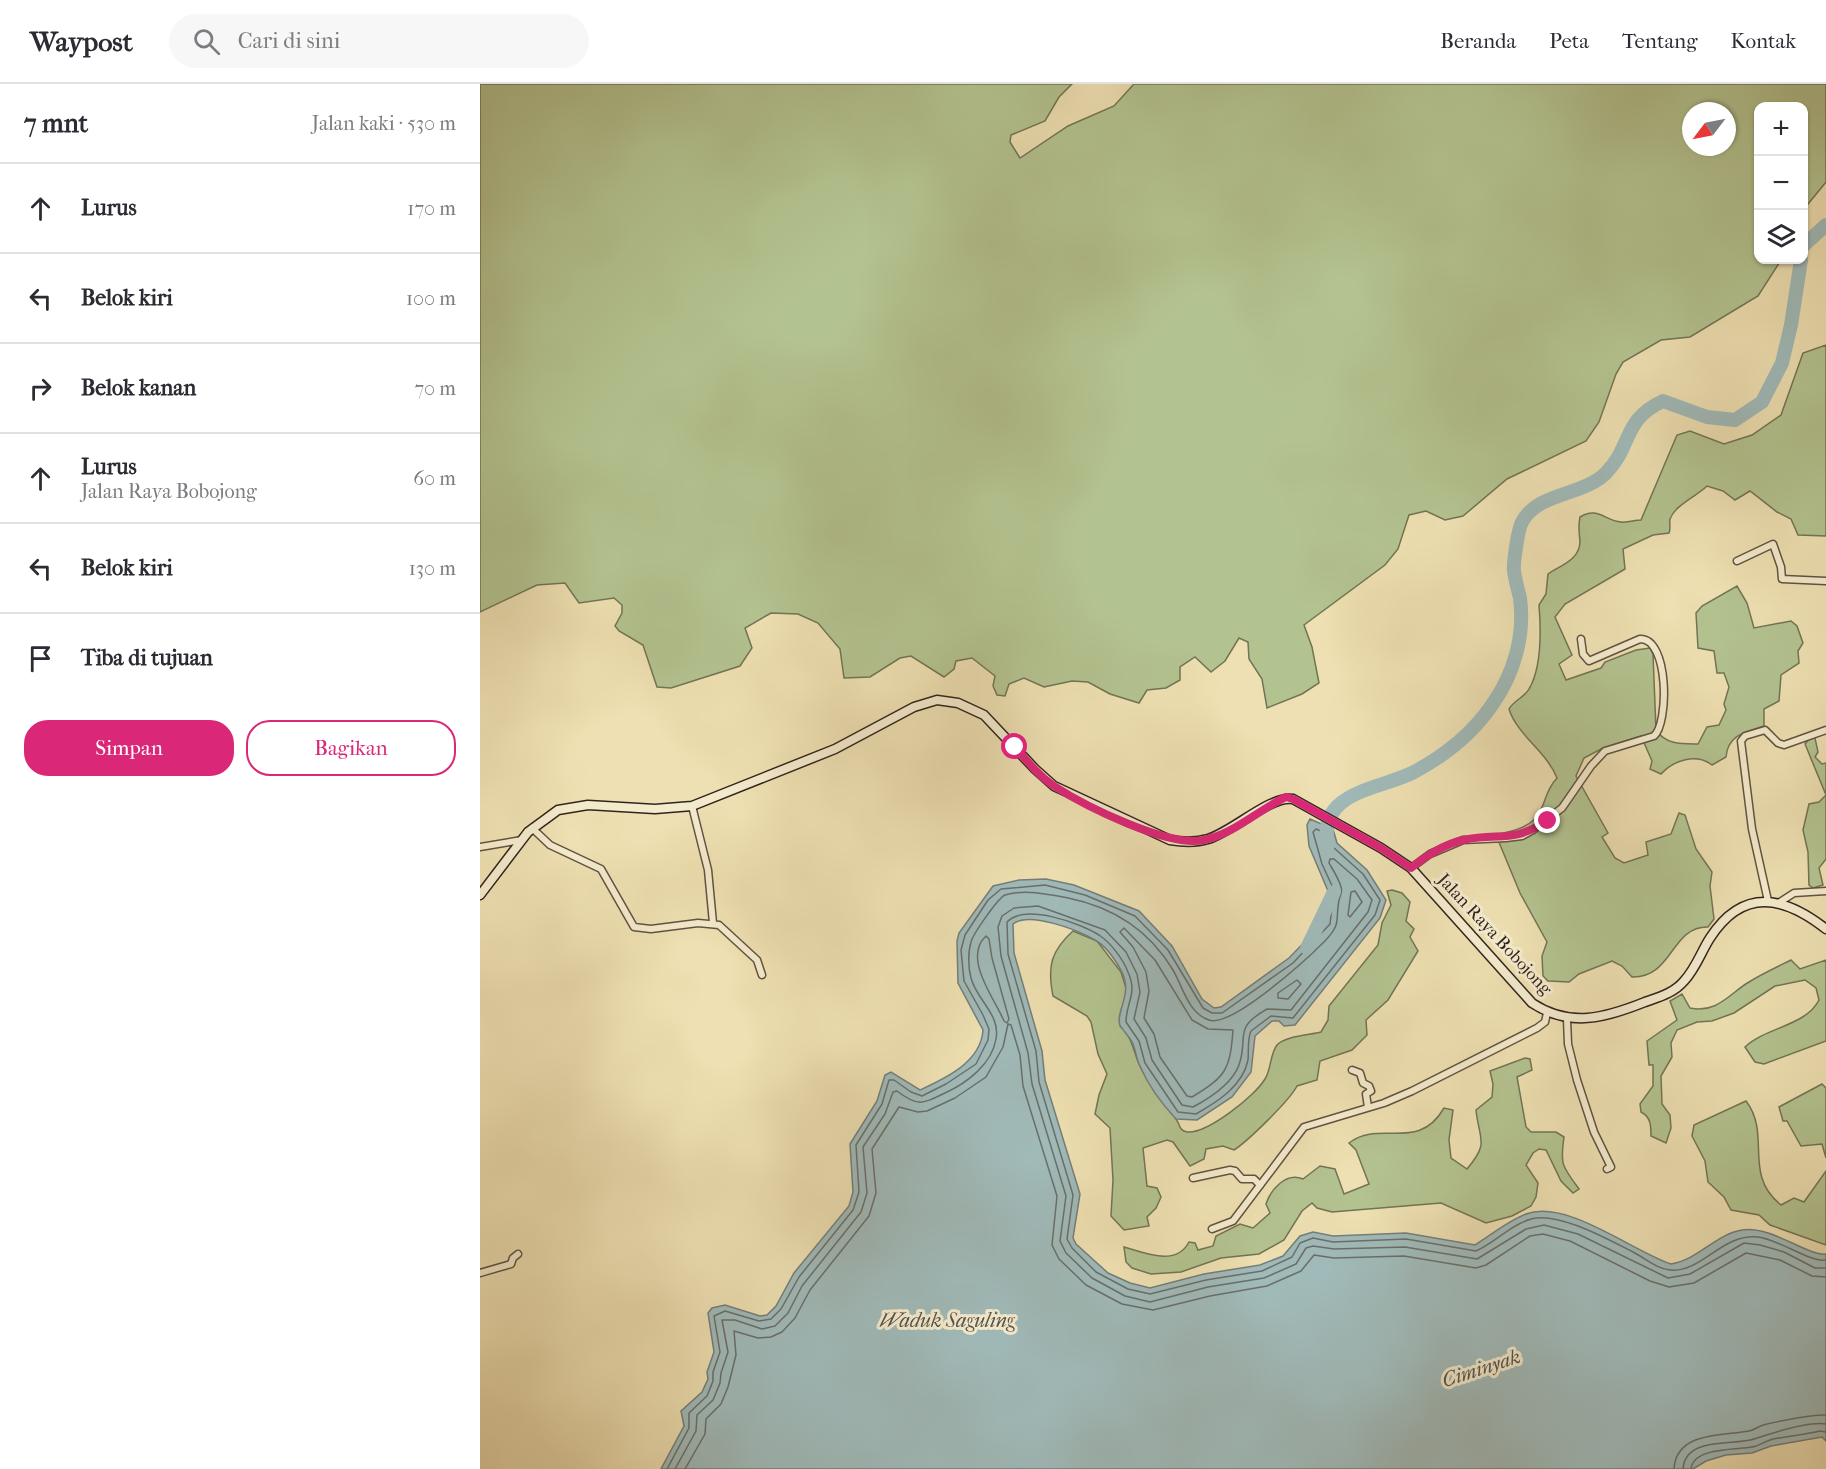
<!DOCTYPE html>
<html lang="id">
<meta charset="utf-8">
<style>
body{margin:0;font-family:"IM FELL French Canon",serif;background:#f7f7f7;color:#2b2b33}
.controls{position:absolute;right:18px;top:18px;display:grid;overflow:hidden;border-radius:12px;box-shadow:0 2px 4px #0004}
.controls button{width:54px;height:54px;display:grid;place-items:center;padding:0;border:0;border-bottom:2px solid #e1e1e2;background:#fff;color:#2b2b33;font:30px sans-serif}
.compass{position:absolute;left:1202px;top:18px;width:54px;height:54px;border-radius:50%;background:#fff;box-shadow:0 2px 4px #0004;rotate:238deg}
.stop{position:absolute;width:18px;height:18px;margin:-14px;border:4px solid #db2777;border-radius:50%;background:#fff}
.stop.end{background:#db2777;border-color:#fff;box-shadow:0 2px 6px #0008}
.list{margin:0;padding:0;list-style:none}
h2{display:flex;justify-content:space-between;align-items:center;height:78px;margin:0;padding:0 24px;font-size:26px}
h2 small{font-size:20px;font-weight:400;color:#7c7c81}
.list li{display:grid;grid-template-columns:39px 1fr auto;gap:18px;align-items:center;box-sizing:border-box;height:90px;padding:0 24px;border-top:2px solid #e1e1e2}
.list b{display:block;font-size:22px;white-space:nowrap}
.list p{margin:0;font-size:20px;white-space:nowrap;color:#7c7c81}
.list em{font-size:20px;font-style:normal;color:#7c7c81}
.actions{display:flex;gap:12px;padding:18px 24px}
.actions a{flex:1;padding:14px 0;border:2px solid #db2777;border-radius:24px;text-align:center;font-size:21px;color:#db2777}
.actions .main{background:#db2777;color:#fff}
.icon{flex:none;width:33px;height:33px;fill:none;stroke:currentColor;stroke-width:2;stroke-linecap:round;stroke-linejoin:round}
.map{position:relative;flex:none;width:1346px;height:1385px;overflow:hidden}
header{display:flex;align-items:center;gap:36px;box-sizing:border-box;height:84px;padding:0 30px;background:#fff;border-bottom:2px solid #e1e1e2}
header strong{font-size:28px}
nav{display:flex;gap:33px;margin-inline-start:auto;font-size:21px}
.search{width:420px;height:54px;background:#f7f7f7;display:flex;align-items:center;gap:15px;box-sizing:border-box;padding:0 21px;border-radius:33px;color:#7c7c81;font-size:22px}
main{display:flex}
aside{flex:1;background:#fff}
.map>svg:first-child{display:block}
.green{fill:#b3c390;stroke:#727456;stroke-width:1.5;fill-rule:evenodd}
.water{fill:#a0bab9;stroke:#747e7b;stroke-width:1.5}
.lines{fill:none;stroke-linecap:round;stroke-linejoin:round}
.shore{stroke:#696f6b;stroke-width:1.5}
.river{stroke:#a0bab9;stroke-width:14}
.minor-casing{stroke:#615342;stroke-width:9}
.secondary-casing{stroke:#32241d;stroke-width:11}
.minor{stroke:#f4ebcd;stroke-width:6}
.secondary{stroke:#f4ebcd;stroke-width:8}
.route{stroke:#db2777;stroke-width:8}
.labels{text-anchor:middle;stroke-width:6;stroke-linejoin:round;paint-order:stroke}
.street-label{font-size:18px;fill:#32241d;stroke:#f4ebcd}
.water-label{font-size:20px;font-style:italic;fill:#53514c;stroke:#f4ebcd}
</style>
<header>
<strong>Waypost</strong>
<div class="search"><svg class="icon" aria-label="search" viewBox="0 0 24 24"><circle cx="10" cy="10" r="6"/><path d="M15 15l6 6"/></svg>Cari di sini</div>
<nav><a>Beranda</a><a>Peta</a><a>Tentang</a><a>Kontak</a></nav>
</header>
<main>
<aside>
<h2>7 mnt<small>Jalan kaki · 530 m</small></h2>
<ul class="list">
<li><svg class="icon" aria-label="ahead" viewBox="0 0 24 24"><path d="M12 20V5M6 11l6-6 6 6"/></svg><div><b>Lurus</b></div><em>170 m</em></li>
<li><svg class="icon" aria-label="left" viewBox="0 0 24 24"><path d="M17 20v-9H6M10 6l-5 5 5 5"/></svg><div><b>Belok kiri</b></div><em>100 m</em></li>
<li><svg class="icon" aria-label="right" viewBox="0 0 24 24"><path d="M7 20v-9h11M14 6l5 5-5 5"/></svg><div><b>Belok kanan</b></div><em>70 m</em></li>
<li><svg class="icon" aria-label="ahead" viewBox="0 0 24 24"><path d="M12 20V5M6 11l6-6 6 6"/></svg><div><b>Lurus</b><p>Jalan Raya Bobojong</p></div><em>60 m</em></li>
<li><svg class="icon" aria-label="left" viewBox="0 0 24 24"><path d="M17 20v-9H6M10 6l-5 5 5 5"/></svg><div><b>Belok kiri</b></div><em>130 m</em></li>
<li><svg class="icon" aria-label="arrive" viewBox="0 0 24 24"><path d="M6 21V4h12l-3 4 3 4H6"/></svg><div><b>Tiba di tujuan</b></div></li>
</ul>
<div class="actions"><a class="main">Simpan</a><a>Bagikan</a></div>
</aside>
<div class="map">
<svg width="1346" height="1385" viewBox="0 0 1346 1385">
<rect width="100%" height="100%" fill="#eee0b2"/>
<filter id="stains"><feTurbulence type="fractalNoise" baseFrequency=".00333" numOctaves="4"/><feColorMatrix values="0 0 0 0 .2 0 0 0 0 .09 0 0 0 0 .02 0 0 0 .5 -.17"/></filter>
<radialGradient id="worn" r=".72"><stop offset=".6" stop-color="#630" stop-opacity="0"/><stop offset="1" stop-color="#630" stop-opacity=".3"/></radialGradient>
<g class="green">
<path d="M 0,0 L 592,0 L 579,13 L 565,37 L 531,51 L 530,58 L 540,74 L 588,42 L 634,22 L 654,0 L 1346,0 L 1346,98 L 1324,125 L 1324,22 L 1278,22 L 1278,176 L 1301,176 L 1278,212 L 1210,253 L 1181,256 L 1143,278 L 1136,290 L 1119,338 L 1106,357 L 1027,395 L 983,432 L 965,436 L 946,427 L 929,431 L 918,465 L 905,481 L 824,541 L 832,563 L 839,599 L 822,610 L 787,624 L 782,595 L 769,575 L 768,558 L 759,554 L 745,577 L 731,588 L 715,573 L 700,583 L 700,596 L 686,604 L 667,606 L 659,619 L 630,610 L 608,598 L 592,597 L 564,603 L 544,594 L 529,600 L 525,612 L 517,611 L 513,602 L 515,592 L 492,574 L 476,577 L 474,585 L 464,593 L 431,572 L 420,574 L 390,593 L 364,594 L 360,565 L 338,539 L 318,530 L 291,529 L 265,544 L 272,564 L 260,582 L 191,604 L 177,603 L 163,561 L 139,547 L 135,542 L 142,529 L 142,521 L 134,514 L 99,519 L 85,499 L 57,501 L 0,528 ZM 1211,27 L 1247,27 L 1247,63 L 1211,63 Z"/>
<path d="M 1346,261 L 1346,452 L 1318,451 L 1311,435 L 1297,428 L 1270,407 L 1255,416 L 1243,407 L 1227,402 C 1217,412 1195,421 1190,435 C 1189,439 1191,444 1189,449 L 1173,451 L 1143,465 L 1145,485 L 1085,520 L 1075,533 L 1092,571 L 1079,580 L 1086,596 L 1121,584 L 1125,578 L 1156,566 L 1170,564 L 1173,570 L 1176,646 C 1186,661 1202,660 1218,660 L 1227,643 L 1239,641 L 1246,626 L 1244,620 L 1249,603 L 1244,589 L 1237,589 L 1234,567 L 1218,564 L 1216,529 L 1222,522 L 1257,502 L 1267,519 L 1274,544 L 1311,537 L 1317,542 L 1323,559 L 1318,567 L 1319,579 L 1301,591 L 1299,617 L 1284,625 L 1284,642 C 1265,648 1248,651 1246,673 L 1232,681 C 1216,669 1194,676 1181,690 L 1170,685 L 1172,677 L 1161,652 L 1123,664 L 1104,674 L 1096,692 L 1128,749 L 1122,753 L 1135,774 L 1144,779 L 1168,771 L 1166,758 L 1191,750 L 1199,729 L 1205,731 L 1216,765 L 1232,788 L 1230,802 L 1234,835 L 1228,843 C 1191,842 1193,894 1152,893 L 1142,882 L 1132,877 L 1099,890 L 1089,898 L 1068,897 L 1063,892 L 1062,872 L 1067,858 L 1040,809 L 1016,751 C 1031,747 1051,744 1059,729 C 1067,716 1065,707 1077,694 C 1067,668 1037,651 1029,625 C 1034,616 1044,614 1049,605 C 1062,583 1061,546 1059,521 L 1066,510 L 1068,490 C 1081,481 1100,476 1100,457 C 1099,448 1098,442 1100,433 C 1118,422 1125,437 1141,438 C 1147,439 1155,436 1161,436 L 1197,351 L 1210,347 L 1244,360 L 1272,351 L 1301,331 L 1323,269 Z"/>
<polygon points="1331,653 1335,654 1338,668 1335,673 1342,680 1346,679 1346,775 1339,784 1343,801 1333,804 1329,801 1328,768 1323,746 1329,720 1339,718 1346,711 1325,660"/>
<path d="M 912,806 L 922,809 L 930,818 L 926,837 L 934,845 L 930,853 L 938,867 L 908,916 L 886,936 L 887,951 L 872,966 L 840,977 L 837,996 L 817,1002 C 810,1016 768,1057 754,1066 L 743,1062 L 726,1065 L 724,1075 L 710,1082 L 693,1058 L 687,1056 L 663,1064 L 667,1102 L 677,1104 L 681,1113 L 676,1124 L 667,1133 L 669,1142 L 644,1146 L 631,1132 L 633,1096 L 630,1044 L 615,1030 L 619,1011 L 627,990 L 618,970 L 611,938 L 607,932 L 573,912 C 567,882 571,867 593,847 L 617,857 L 641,888 L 647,907 L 640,942 C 653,953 653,968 660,982 C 669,1002 685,1016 696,1035 C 700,1040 699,1047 707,1048 C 727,1050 775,1012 785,995 C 791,986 790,970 797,961 C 805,952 830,951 841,948 L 848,936 L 849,922 L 898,861 L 902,839 L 911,821 L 907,807 Z"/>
<path d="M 1311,876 L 1320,885 L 1346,876 L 1346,957 L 1284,980 L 1275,978 L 1265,963 C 1286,943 1326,942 1339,916 L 1336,904 L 1325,896 L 1295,902 L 1254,929 L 1232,937 L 1217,938 L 1197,946 L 1191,959 L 1192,973 L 1181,992 L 1182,1020 L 1190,1031 L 1191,1044 L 1186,1059 L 1171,1052 C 1171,1042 1171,1033 1161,1028 L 1160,1020 L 1173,1002 L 1173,981 L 1169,981 L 1167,957 L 1197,936 L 1190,917 L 1202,910 L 1210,924 C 1237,930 1250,909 1269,898 C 1282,890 1297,883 1311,876 Z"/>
<path d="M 1045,974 L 1050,975 L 1052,986 L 1037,993 L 1046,1043 L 1051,1048 L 1076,1048 L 1084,1053 C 1080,1081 1082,1082 1099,1105 L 1093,1109 L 1081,1097 L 1066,1066 L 1059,1065 L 1053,1069 L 1046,1081 L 1058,1099 L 1056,1113 L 1051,1122 L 1032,1132 L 1006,1139 L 961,1119 L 852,1128 L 837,1124 L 832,1119 L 822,1127 L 804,1156 L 779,1170 L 741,1174 L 701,1188 L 671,1190 L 652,1184 L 646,1178 L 644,1163 C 665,1169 696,1183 709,1158 L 715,1159 L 718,1166 L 733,1162 L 736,1152 L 760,1140 L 773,1144 L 790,1129 L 786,1120 C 791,1105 806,1088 823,1095 L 840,1082 L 855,1085 L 864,1110 L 889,1100 L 876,1066 L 869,1059 C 900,1035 938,1069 964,1024 L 973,1026 L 969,1056 L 971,1074 L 987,1085 C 1010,1058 999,1056 996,1026 L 1012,1013 L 1013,1000 L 1010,987 Z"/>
<polygon points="1342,1000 1346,1004 1346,1074 1342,1060 1321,1062 1307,1037 1303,1037 1299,1023"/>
<path d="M 1266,1017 C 1292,1051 1262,1090 1301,1121 L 1314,1114 L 1324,1118 L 1346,1087 L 1346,1161 L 1290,1141 L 1279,1131 L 1251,1126 L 1244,1113 L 1228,1098 L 1225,1077 L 1212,1052 L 1214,1041 Z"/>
</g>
<path class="water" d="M 830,735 L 853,745 L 857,759 L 887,786 L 906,816 L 900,834 L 815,941 L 804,942 L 799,937 L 792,937 L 775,952 L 771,988 L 752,1013 L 717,1036 L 696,1035 C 682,1020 668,1001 660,982 C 656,975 656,967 653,960 C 650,953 643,947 640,941 C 635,928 653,911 642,888 C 636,877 626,862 615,856 C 598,846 549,827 533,840 L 534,869 L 562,967 L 565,996 L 600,1110 L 593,1154 L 596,1160 L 628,1189 L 650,1199 L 670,1204 L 724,1190 L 780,1181 L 803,1172 L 820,1152 L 833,1148 L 853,1152 L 926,1149 L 995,1161 C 1011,1151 1028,1137 1046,1130 C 1087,1115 1152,1167 1191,1180 C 1218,1176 1236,1150 1262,1146 C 1291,1141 1329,1173 1346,1170 L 1346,1357 L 1342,1353 L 1291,1362 L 1272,1369 L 1246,1371 L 1226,1377 L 1213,1385 L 181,1385 L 204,1342 L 201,1327 L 222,1308 L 228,1295 L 227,1288 L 234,1268 L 228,1229 L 232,1224 L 245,1221 L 280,1232 L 287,1231 L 296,1222 L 314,1189 L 369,1122 L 373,1108 L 370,1060 L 397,1017 L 405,991 L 411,988 L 440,1006 C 466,994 501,978 503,946 L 478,899 L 477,857 L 479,849 L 513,802 L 539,796 L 566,795 L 594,801 L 659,827 L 692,862 L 722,915 L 734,924 L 741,923 L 809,874 L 845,837 L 848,807 L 829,762 L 827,741 Z"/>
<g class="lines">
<g class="shore">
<polygon points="875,807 882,818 870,833 868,831 871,808"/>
<path d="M 644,844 L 675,876 L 712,936 L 728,945 L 753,946 C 750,985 747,992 712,1013 L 707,1012 L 680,973 L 674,950 L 664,934 L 669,907 L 666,888 L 653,863 L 640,848 Z"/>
<path d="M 506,852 L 509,855 L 512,874 L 529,935 L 527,939 L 524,937 C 515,915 482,874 506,852 Z"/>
<polygon points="817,896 821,900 808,915 798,914 798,909"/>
<path d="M 187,1385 L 209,1344 L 209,1329 L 227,1312 L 233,1297 L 233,1288 L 240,1268 L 234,1232 L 245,1227 L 279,1237 L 291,1235 L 301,1225 L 319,1193 L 373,1126 L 379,1108 L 376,1061 L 402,1020 L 409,996 L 414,996 L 431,1008 L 442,1012 L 466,1000 L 496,980 L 508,956 L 509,945 L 503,931 L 484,897 L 481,866 L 485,851 L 508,816 L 521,805 L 565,801 L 605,811 L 655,832 L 688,866 L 723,924 L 732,929 L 742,929 L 813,879 L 850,840 L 854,806 L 842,780 L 833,748 L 836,745 L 848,750 L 853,763 L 883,790 L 900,816 L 895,831 L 813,934 L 791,932 L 771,947 C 767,956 769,966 768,976 C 763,1002 737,1018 716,1030 L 698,1028 L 665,979 L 659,957 L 646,938 C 646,918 658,910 648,888 C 643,875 631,859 619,851 C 600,839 545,819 527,838 L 528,870 L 556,967 L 559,998 L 593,1111 L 587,1155 L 592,1164 L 616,1188 L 648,1205 L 670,1210 L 726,1196 L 782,1187 L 812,1173 L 820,1159 L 833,1154 L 853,1158 L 926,1155 L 996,1167 C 1015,1159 1030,1141 1051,1135 C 1078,1127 1129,1156 1153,1168 C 1165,1174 1177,1185 1190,1186 C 1222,1189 1242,1149 1278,1153 C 1298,1155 1331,1179 1346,1176"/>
<path d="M 195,1385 L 216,1347 L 217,1331 L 233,1316 L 240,1299 L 241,1289 L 248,1268 L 242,1236 L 255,1236 L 282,1245 L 295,1242 L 308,1229 L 322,1202 L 381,1128 L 387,1109 L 383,1063 L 405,1030 L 413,1008 L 417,1007 C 438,1023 442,1020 465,1009 C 487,999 512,980 516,955 C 521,931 496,915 491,894 C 488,883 488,868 491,858 C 493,850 518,814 525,811 C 545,805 568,810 588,814 C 633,823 669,846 693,886 C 703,903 708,929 729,936 C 752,944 828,874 845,857 C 862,839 855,837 859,816 C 860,811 863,808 861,803 C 859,795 853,786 849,779 L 850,775 L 854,775 L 877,795 L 892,816 L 888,828 L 811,926 L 787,925 C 752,945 769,952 759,981 C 752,1000 730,1014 713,1023 L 702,1021 L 672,976 L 666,954 L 654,935 L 660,908 L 657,890 L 646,868 L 625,846 L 558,822 L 534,824 L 522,832 L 518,843 L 521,872 L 548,969 L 552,1000 L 586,1112 L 580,1157 L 586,1169 L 612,1194 L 645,1212 L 670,1218 L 728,1203 L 784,1194 L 816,1180 L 826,1164 L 833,1162 L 854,1165 L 925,1163 L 997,1175 L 1046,1145 L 1064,1141 L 1098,1150 L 1188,1194 L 1210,1190 L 1264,1159 L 1280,1161 L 1304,1168 L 1335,1184 L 1346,1184"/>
<polyline points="205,1385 225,1350 226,1335 241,1320 248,1303 256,1271 254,1247 278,1254 291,1253 302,1248 315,1234 330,1206 389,1132 396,1109 392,1065 419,1023 438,1028 447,1027 475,1014 506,993 523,963 528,940 531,941 540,971 543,1002 577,1112 572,1161 579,1175 606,1201 642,1220 673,1226 730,1212 787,1202 821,1187 834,1171 854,1174 924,1172 996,1184 1006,1181 1050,1152 1063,1150 1090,1157 1170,1197 1189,1203 1214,1199 1266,1169 1300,1176 1332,1192 1346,1193"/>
<path d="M 1194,1385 C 1196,1347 1244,1352 1269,1347 C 1275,1346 1280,1341 1287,1340 C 1300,1337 1334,1330 1346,1331"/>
<path d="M 1203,1385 C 1205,1352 1254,1362 1274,1355 C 1292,1349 1328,1337 1346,1340"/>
<path d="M 1211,1385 C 1213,1363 1257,1366 1272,1363 C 1279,1362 1284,1358 1290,1356 C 1305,1352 1324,1351 1340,1347 L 1346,1348"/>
</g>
<g class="river">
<polyline points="1324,161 1346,141"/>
<path d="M 848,761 C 836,707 902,705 934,688 C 966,671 992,650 1012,621 C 1034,590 1045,552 1040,514 C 1038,505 1035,496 1034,487 C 1033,480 1038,445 1042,438 C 1058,408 1103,412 1126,389 C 1153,361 1142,336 1183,317 L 1227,333 L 1255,336 L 1282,318 L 1302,279 L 1311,241 L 1321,176"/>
<polyline points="827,864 854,808"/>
</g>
<defs>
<g id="minor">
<polyline points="1257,477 1293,460 1301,483 1302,495 1346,497"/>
<polyline points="212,722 228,786 233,839"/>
<polyline points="52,744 70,761 121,785 154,843 171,845 218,839 239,841 277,876 282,891"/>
<polyline points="0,763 42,756"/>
<path d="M 931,784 L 950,770 L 983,756 L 1026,754 L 1042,752 L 1053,746 L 1082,724 L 1111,682 L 1125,667 L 1174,652 C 1189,639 1189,554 1160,555 L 1109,577 L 1103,570 L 1101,555"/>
<polyline points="1288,817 1272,745 1261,657 1265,652 1285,646 1298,659 1304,661 1346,646"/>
<polyline points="1300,818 1314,809 1346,807"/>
<polyline points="1087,935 1088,960 1097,996 1114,1048 1131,1083 1127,1085"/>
<polyline points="872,986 880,989 883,999 889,1002 891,1007 886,1010 888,1023"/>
<polyline points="713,1094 750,1086 755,1087 762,1095 774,1095 780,1101"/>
<polyline points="732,1145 753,1137 824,1043 904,1019 932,1007 1057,944 1065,938 1067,929"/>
<polyline points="0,1189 31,1180 33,1174 38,1170"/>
</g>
<path id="secondary" d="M 0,811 L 48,748 L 78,726 L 108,721 L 175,725 L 212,722 L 355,665 L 434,623 L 457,616 L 478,619 L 504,631 L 555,685 L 574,702 L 690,756 C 702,758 715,759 728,755 C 752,748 791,711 813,715 L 901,764 L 931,784 L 1052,919 C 1090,944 1125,934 1165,918 C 1179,913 1194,909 1204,897 C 1216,884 1221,868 1230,854 C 1263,803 1304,812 1346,845"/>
</defs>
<use href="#minor" class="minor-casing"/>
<use href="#secondary" class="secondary-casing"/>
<use href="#minor" class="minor"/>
<use href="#secondary" class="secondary"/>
</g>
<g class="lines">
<path class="route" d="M 535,663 C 547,677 559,692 574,702 C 605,722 689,764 724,756 C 754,750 778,726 806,713 L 813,715 L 901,764 L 931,784 C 945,772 965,760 983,756 C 1021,748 1029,760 1068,737"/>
</g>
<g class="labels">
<g class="street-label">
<text transform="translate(1015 850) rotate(47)" y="6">Jalan Raya Bobojong</text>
</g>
<g class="water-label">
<text x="467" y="1243">Waduk Saguling</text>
<text transform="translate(1001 1284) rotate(-18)" y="7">Ciminyak</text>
</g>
</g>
<rect width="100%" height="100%" filter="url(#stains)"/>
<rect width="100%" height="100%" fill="url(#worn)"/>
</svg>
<div class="controls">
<button>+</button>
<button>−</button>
<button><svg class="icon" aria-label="layers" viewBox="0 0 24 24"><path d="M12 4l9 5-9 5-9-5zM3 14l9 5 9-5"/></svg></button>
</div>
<svg class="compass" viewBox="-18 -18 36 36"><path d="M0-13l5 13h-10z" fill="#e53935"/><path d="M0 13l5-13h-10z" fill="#7c7c81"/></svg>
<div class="stop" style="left:535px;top:663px"></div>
<div class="stop end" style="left:1068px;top:737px"></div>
</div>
</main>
